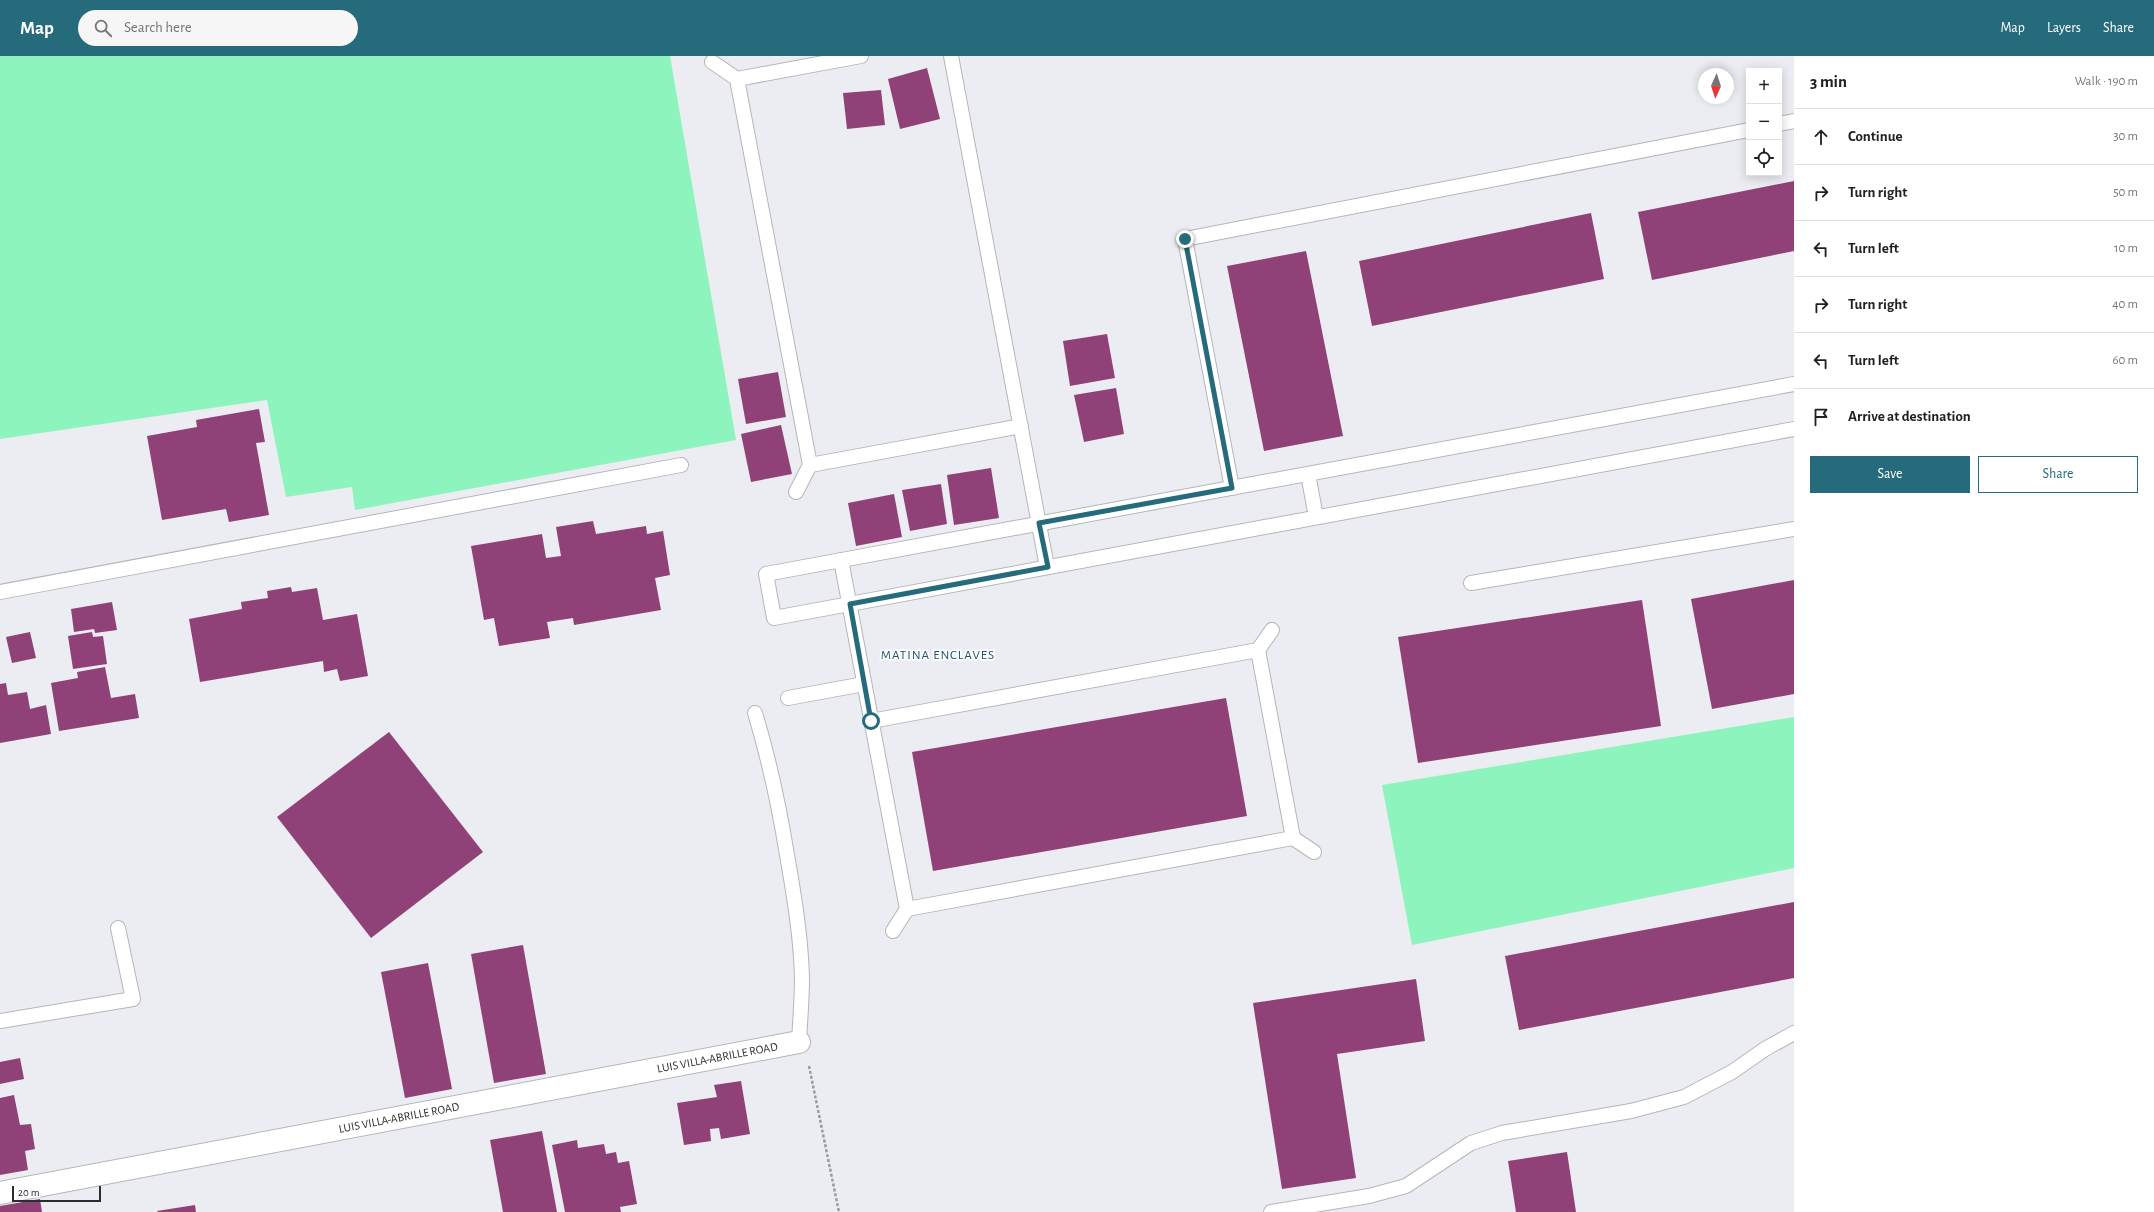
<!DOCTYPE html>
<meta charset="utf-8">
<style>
body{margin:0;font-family:"Alegreya Sans",sans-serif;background:#f6f6f6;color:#202124}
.controls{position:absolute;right:12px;top:12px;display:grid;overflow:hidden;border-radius:0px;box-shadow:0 2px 10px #0003}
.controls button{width:36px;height:36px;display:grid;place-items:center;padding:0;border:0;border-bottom:1px solid #e0e0e0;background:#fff;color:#202124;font:20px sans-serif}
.compass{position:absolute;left:1698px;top:12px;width:36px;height:36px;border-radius:50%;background:#fff;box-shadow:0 2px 10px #0003;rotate:183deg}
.scale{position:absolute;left:12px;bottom:10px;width:89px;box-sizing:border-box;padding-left:4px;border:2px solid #2c2c2e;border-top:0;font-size:11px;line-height:14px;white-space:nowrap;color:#2c2c2e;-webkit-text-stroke:3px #fafaff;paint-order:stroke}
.stop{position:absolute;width:12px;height:12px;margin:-9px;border:3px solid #266b7b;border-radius:50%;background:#fff}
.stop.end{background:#266b7b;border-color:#fff;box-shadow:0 1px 4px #0008}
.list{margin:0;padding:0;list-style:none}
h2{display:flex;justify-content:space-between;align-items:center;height:52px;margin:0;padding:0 16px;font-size:17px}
h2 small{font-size:13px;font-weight:400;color:#757577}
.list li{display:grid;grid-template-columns:26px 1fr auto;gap:12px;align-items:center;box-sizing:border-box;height:56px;padding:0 16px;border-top:1px solid #e0e0e0}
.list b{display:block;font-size:15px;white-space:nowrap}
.list em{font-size:13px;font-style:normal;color:#757577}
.actions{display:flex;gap:8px;padding:12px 16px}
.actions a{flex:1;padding:9px 0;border:1px solid #266b7b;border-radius:0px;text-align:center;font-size:14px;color:#266b7b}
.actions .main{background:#266b7b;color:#fff}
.icon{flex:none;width:22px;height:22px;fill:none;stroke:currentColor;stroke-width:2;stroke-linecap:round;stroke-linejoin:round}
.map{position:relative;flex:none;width:1794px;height:1156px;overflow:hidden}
header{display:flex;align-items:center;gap:24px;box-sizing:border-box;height:56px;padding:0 20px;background:#266b7b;color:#fff}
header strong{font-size:19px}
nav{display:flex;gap:22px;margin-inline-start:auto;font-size:14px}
.search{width:280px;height:36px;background:#f6f6f6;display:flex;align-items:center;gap:10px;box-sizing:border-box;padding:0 14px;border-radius:22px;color:#757577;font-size:15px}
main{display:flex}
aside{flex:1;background:#fff}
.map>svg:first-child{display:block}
.green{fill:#8ef4bd}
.building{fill:#904278}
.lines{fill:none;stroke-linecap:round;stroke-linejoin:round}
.service-casing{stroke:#b5b6ba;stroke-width:16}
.minor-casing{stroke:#b5b6ba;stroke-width:24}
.path{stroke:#999a9e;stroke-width:2.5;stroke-dasharray:3 2;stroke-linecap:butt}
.service{stroke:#fff;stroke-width:14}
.minor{stroke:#fff;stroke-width:22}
.route{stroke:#266b7b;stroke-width:5}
.labels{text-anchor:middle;stroke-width:4;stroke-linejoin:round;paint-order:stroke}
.street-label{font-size:12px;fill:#2c2c2e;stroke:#fafaff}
.neighbourhood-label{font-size:13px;letter-spacing:1px;fill:#1f5662;stroke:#fafaff}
</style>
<header>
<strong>Map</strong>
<div class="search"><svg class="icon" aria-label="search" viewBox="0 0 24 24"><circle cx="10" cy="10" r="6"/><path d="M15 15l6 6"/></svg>Search here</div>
<nav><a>Map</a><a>Layers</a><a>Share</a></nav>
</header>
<main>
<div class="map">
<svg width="1794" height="1156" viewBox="0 0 1794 1156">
<rect width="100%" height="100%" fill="#ecedf2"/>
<g class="green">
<polygon points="0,0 670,0 736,384 355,454 352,431 286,441 267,344 0,383"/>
<polygon points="1794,661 1794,812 1412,889 1382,729"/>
</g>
<g class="building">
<polygon points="927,12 940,63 900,73 888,23"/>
<polygon points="881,34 885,69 847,73 843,37"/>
<polygon points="1794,125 1794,195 1652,224 1638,156"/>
<polygon points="1591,157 1604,223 1372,270 1359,205"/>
<polygon points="1306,195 1343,380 1264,395 1227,210"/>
<polygon points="1107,278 1115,322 1070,330 1063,285"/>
<polygon points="778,316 786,361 746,368 738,323"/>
<polygon points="1116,332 1124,378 1084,386 1074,339"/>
<polygon points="259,353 265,386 256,387 269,459 229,466 226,453 162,464 147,380 197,371 196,364"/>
<polygon points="781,369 792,418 751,426 741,378"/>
<polygon points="991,412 999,462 954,469 947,419"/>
<polygon points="941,428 947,468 910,475 902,434"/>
<polygon points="894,438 902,481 856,490 848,447"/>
<polygon points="593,465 596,478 646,470 647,478 663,475 670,519 655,522 661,554 574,569 573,562 547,566 550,582 499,590 494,562 484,564 471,490 542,478 546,502 561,500 556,471"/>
<polygon points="1794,524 1794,638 1712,653 1691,543"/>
<polygon points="291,531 292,536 317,532 323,564 357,558 368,620 340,625 337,613 324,616 323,605 200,626 189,563 242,553 241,546 268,542 267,535"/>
<polygon points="1642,544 1661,670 1418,707 1398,581"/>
<polygon points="112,546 117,574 95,577 94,573 74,576 71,553"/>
<polygon points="30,576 36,602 12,607 6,581"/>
<polygon points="92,576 93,581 103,580 107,608 73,613 68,580"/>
<polygon points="105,611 111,642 135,638 139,662 59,675 51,627 78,622 77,616"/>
<polygon points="6,627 8,639 27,636 30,653 46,649 51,678 0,687 0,628"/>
<polygon points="1226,642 1247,760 933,815 912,696"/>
<polygon points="389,676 483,796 371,882 277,761"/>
<polygon points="1794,846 1794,922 1519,974 1505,900"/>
<polygon points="523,889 546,1018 494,1027 471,898"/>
<polygon points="428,907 452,1033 405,1042 381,916"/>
<polygon points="1416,923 1425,985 1337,998 1356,1122 1282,1133 1253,947"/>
<polygon points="20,1002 24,1023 0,1028 0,1006"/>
<polygon points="741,1025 750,1078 721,1083 719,1072 710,1073 711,1085 684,1089 677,1047 717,1041 714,1029"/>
<polygon points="14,1039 20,1069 31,1068 35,1093 25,1095 28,1114 0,1119 0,1042"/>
<polygon points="542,1075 557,1156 503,1156 490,1084"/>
<polygon points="577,1084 578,1092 604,1088 606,1098 616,1096 618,1107 629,1105 637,1148 620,1151 621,1156 565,1156 552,1089"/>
<polygon points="1567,1096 1576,1156 1516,1156 1508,1105"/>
<polygon points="40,1143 42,1156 0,1156 0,1150"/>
<polygon points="195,1149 196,1156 158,1156 157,1155"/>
</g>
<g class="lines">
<defs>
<g id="service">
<polyline points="951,0 1047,511"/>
<polyline points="712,6 737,23 810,409 796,436"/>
<polyline points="737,23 861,0"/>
<polyline points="1779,68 1794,65"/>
<polyline points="1794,328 766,518 774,562 1794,373"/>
<polyline points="810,409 1021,370"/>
<polyline points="1308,418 1316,461"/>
<polyline points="1232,432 1185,183 1749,74"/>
<polyline points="841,504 907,853 893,875"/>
<polyline points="1471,527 1794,473"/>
<polyline points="0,536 681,409"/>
<polyline points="1258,594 1293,782"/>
<polyline points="788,642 864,628"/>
<path d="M 755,657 C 769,703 779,750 787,799 C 794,839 801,881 802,922 C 802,944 800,965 799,986"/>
<polyline points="871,665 1258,594 1272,574"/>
<polyline points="907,853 1293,782 1314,796"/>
<polyline points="0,965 133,943 118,872"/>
<polyline points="1271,1156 1369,1140 1406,1130 1471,1087 1502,1077 1631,1055 1684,1041 1732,1016 1765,993 1794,977"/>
</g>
<g id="minor">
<path id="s1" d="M 0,1137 L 799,986"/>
</g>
</defs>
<use href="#service" class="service-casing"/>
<use href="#minor" class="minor-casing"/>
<polyline class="path" points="809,1010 839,1156"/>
<use href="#service" class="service"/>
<use href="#minor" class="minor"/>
</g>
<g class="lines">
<polyline class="route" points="871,665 850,548 1048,511 1039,467 1232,432 1185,183"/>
</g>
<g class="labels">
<g class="street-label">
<text dy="4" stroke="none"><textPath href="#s1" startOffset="730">LUIS VILLA-ABRILLE ROAD</textPath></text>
<text dy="4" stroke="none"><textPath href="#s1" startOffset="406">LUIS VILLA-ABRILLE ROAD</textPath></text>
</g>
<g class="neighbourhood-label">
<text x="938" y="603">MATINA ENCLAVES</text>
</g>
</g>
</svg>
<div class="controls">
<button>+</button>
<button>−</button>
<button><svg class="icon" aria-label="locate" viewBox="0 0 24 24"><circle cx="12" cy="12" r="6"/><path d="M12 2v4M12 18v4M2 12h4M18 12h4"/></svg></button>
</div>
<svg class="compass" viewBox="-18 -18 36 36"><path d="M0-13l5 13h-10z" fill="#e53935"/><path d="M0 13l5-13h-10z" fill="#757577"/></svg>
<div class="scale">20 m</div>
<div class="stop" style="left:871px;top:665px"></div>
<div class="stop end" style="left:1185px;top:183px"></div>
</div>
<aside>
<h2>3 min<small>Walk · 190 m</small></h2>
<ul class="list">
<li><svg class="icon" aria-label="ahead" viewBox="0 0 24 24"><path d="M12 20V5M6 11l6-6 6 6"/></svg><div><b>Continue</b></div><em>30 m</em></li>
<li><svg class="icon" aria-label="right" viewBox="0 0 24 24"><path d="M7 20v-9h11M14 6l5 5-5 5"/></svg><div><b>Turn right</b></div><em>50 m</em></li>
<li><svg class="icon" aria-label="left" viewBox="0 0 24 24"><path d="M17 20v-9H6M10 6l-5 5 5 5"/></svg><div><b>Turn left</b></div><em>10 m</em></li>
<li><svg class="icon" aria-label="right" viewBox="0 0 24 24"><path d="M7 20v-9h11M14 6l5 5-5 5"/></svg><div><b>Turn right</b></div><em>40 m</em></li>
<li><svg class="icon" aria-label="left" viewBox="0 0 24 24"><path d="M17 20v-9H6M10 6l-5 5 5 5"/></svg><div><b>Turn left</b></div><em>60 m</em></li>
<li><svg class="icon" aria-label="arrive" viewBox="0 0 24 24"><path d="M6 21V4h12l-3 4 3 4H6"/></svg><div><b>Arrive at destination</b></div></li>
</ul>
<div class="actions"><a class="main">Save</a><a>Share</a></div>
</aside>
</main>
